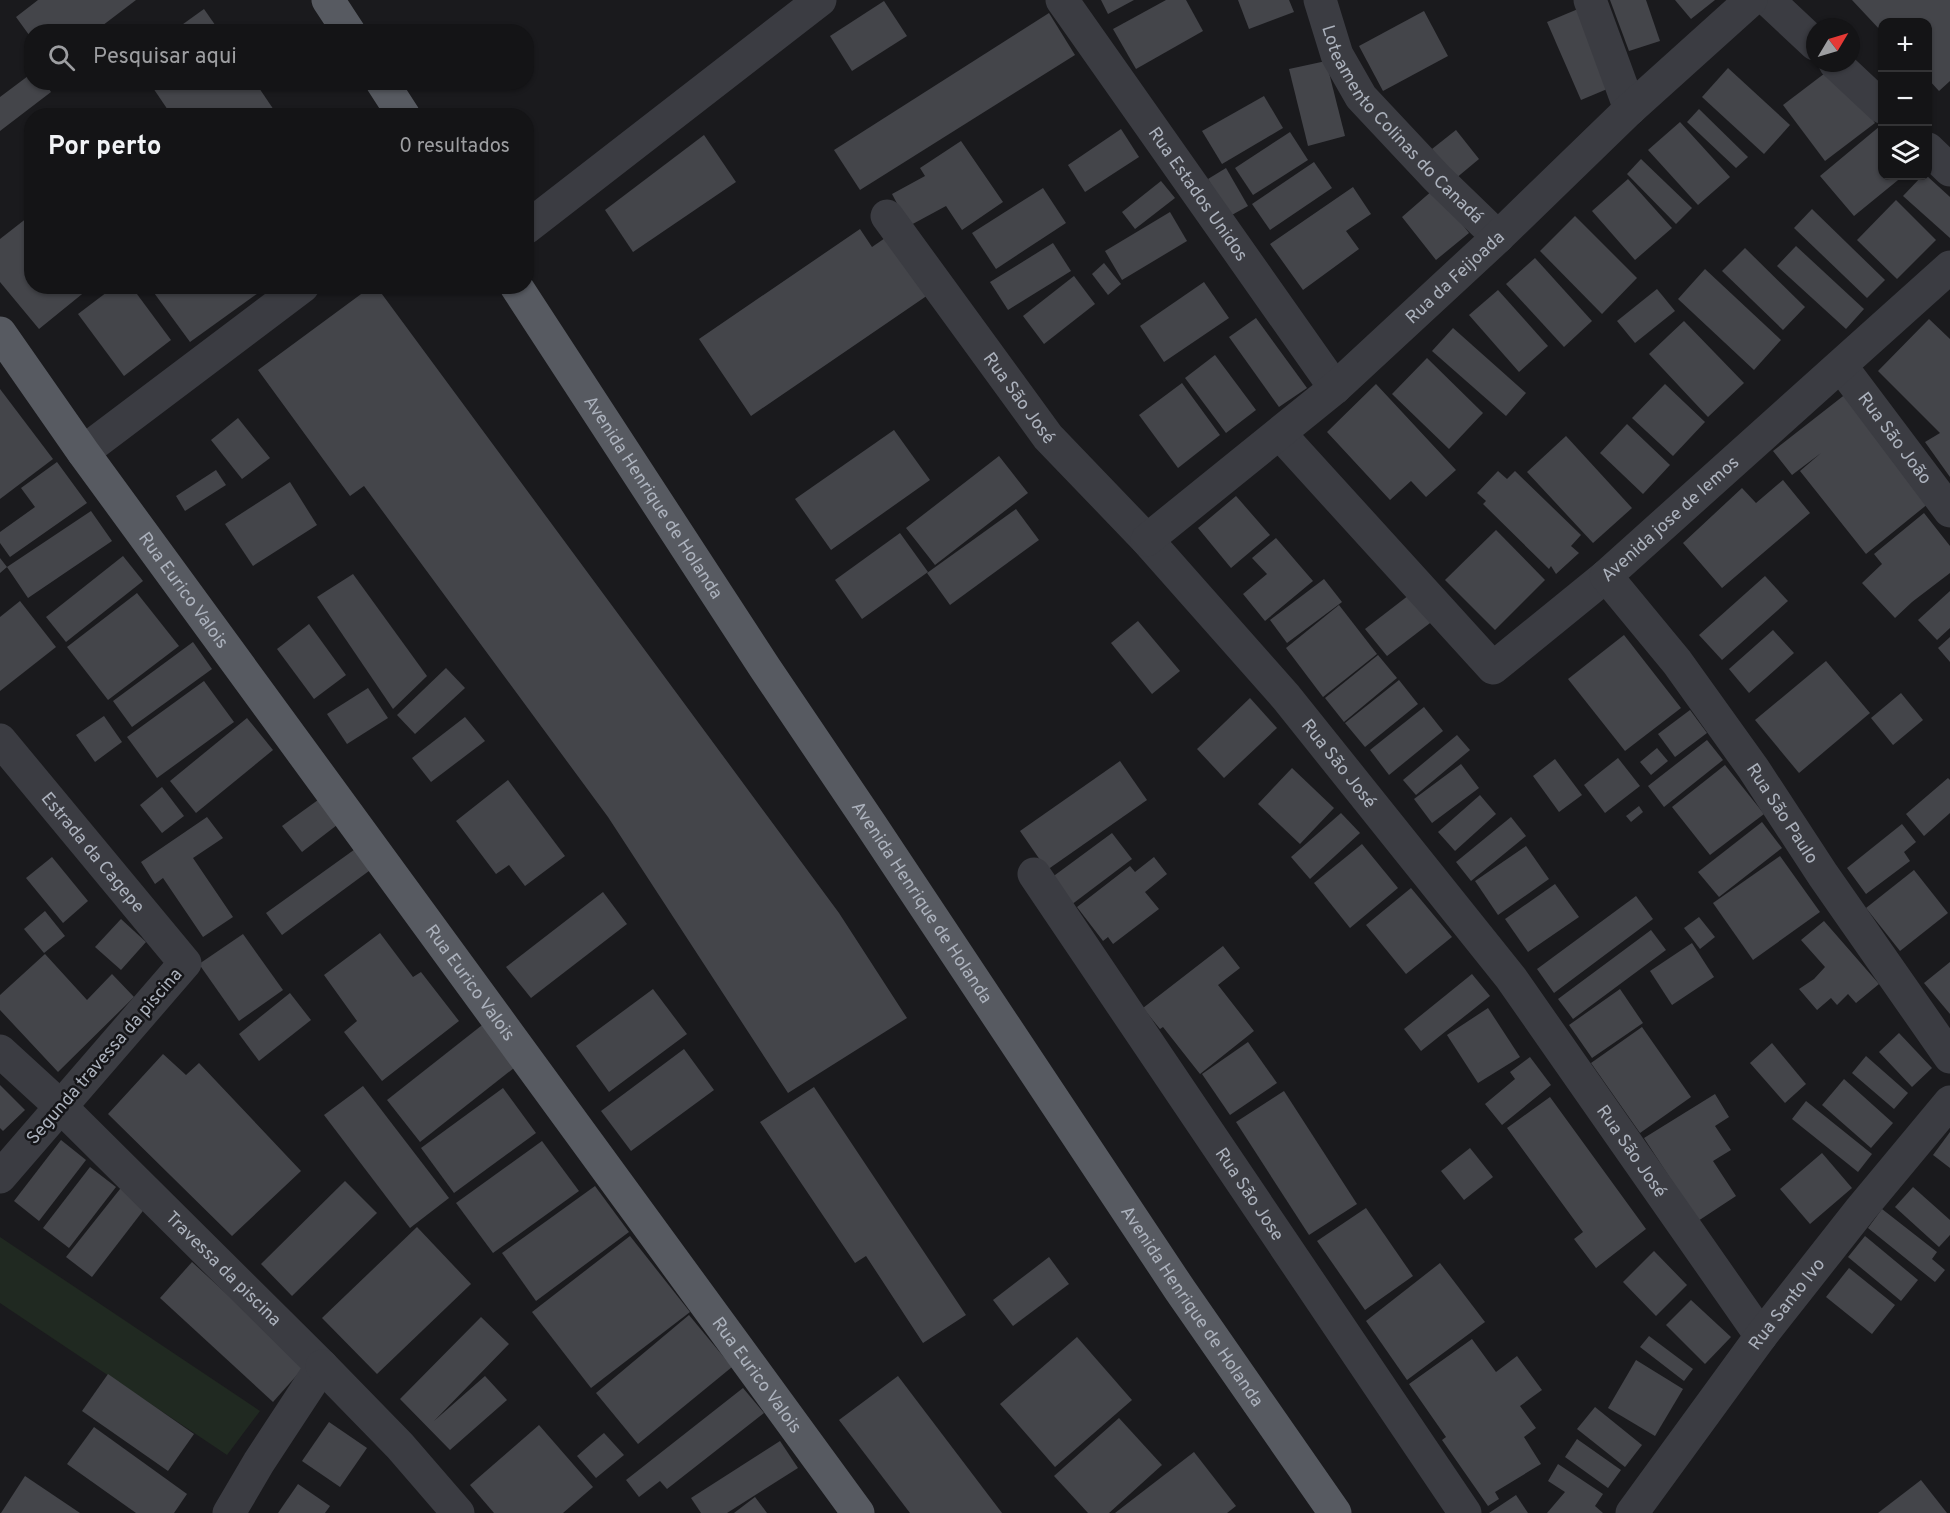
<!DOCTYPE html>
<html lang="pt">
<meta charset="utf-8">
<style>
body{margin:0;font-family:Overpass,sans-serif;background:#212123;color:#f1f3f6}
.controls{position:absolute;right:18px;top:18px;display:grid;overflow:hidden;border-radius:12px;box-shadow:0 2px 4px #0004}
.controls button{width:54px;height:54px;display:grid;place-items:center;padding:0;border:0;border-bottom:2px solid #333335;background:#141416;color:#f1f3f6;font:30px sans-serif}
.compass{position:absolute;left:1806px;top:18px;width:54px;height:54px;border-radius:50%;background:#141416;box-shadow:0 2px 4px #0004;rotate:52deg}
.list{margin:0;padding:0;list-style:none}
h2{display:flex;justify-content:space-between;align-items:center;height:78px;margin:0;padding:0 24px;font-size:26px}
h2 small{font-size:20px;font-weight:400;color:#9d9ea1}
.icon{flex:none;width:33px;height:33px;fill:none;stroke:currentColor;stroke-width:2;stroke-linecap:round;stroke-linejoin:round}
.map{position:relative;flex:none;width:1950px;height:1513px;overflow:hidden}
.search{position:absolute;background:#141416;box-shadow:0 2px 4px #0004;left:24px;top:24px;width:510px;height:66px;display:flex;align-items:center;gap:15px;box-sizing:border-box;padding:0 21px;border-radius:24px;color:#9d9ea1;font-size:22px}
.panel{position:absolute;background:#141416;box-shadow:0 2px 4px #0004;left:24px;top:108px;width:510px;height:186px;border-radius:24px}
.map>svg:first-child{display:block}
.green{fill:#202921}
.building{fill:#44454a}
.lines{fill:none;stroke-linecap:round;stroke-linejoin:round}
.minor{stroke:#3b3c42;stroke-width:33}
.major{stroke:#575a61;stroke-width:33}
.labels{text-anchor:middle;stroke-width:5;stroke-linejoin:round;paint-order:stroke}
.street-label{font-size:18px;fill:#acb2bd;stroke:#151518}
</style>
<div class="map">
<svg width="1950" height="1513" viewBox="0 0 1950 1513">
<rect width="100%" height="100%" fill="#1a1a1d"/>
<polygon class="green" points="0,1237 260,1411 227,1455 0,1303"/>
<g class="building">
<polygon points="38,0 136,0 94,32 32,32 32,39 16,17"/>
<polygon points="1101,0 1134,0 1108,14"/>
<polygon points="1166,0 1186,0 1203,31 1136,69 1113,29"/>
<polygon points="1238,0 1289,0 1294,12 1249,29"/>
<polygon points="1610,0 1646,0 1660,41 1629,51"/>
<polygon points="1675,0 1715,0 1691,19"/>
<polygon points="1852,0 1950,0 1950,81 1939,91 1928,79 1928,22 1882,22 1882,32"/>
<polygon points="884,1 907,36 852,71 830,36"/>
<polygon points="204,9 220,32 172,32"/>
<polygon points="1578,9 1612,87 1581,100 1547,22"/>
<polygon points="1424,11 1448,56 1383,91 1359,46"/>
<polygon points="1049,13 1075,55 860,190 834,150"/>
<polygon points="1326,61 1345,136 1308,146 1289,69"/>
<polygon points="1833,67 1875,123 1825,161 1783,105"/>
<polygon points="1728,68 1790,125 1764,154 1702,97"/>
<polygon points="32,73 32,82 44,82 51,92 0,131 0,97"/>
<polygon points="149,82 255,82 278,116 172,116"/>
<polygon points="1264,96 1283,128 1222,164 1202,131"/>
<polygon points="1699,109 1748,157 1736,168 1687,122"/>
<polygon points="1680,122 1730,177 1698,205 1648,150"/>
<polygon points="1880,126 1882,128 1882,176 1903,176 1854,216 1820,176"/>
<polygon points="1121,129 1139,157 1085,192 1068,165"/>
<polygon points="1456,130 1479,159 1455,179 1432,149"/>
<polygon points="1290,132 1308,160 1253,195 1235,168"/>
<polygon points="704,135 736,182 633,252 605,210"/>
<polygon points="961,141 1003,202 962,230 946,206 909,226 892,194 925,176 920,168"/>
<polygon points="1641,159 1692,208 1676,224 1627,174"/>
<polygon points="1314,162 1332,188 1270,230 1252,204"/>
<polygon points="1226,168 1248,206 1230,216 1208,179"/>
<polygon points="1922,176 1927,176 1950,197 1950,238 1903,196"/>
<polygon points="1628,179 1672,228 1635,260 1592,211"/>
<polygon points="1161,181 1175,198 1135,229 1122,212"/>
<polygon points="1441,183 1447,205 1469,233 1436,260 1402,217"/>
<polygon points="1353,187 1371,214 1346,231 1359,249 1303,290 1270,244"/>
<polygon points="1043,188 1066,223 996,269 972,233"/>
<polygon points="1896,200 1936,240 1897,279 1857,240"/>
<polygon points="1812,209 1885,280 1867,298 1794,228"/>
<polygon points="1170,212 1187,241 1122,280 1105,251"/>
<polygon points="32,214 32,286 92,286 39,329 0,282 0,239"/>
<polygon points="1575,216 1637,278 1602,314 1540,251"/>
<polygon points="860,229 872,247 888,236 928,295 751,416 699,339"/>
<polygon points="1053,243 1071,271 1008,310 990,282"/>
<polygon points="1796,246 1864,309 1846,329 1777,266"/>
<polygon points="1745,248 1805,307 1783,330 1722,271"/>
<polygon points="1535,258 1592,321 1564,347 1506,284"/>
<polygon points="1104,263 1121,284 1108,295 1092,274"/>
<polygon points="1705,269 1781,340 1754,370 1678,299"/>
<polygon points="1074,276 1095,304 1044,344 1023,316"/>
<polygon points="1204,282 1229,318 1164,362 1140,326"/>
<polygon points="115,286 131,286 171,340 124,376 78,314"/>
<polygon points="149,286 268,286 190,342"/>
<polygon points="372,286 376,286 839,913 907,1018 788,1093 608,817 364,486 350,496 258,370"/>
<polygon points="1657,289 1675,311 1635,343 1617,321"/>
<polygon points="1498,290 1548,346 1519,372 1469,315"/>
<polygon points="1256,318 1307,388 1279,407 1229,337"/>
<polygon points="1929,319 1950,339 1950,477 1925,442 1940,433 1878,371"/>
<polygon points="1684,321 1744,383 1708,417 1649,354"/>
<polygon points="1453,328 1526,393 1506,416 1432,351"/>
<polygon points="1215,355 1256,410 1226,433 1185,378"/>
<polygon points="1427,358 1483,413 1449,449 1392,394"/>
<polygon points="1182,383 1220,435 1178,468 1139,415"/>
<polygon points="1376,384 1456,470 1426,497 1411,481 1390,500 1327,432"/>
<polygon points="1665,384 1705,422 1673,456 1632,418"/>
<polygon points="0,389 53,459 0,499"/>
<polygon points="1847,393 1929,503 1866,554 1800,471 1821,453 1792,475 1773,451"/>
<polygon points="238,418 270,458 242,479 211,440"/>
<polygon points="1627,424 1670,465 1643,494 1600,453"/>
<polygon points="894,430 930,480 831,550 795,499"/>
<polygon points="1566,436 1632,508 1593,543 1527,472"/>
<polygon points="999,456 1028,493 935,565 906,528"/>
<polygon points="57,462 87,503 10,557 0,543 0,532 35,507 21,488"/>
<polygon points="216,470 226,485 185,511 176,496"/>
<polygon points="1498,471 1507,479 1515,471 1581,535 1571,546 1579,553 1556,574 1551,566 1549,569 1483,504 1486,501 1477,493"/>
<polygon points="1783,480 1810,513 1722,588 1683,543 1742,488 1756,503"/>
<polygon points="290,482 317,525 253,566 225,524"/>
<polygon points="1236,496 1270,535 1231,568 1198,528"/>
<polygon points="1016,509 1039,540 950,605 927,573"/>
<polygon points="91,511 112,541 28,598 7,567 0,573 0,558 7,567"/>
<polygon points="1924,513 1950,546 1950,573 1912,602 1895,618 1862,583 1882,564 1874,554"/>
<polygon points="1496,530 1545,580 1495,630 1445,580"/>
<polygon points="900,533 928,572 862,619 835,580"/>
<polygon points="1276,538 1313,581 1265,621 1243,594 1267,574 1252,558"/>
<polygon points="123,556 143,581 66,642 46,617"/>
<polygon points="353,574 427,676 393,709 317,597"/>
<polygon points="1765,576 1788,601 1722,660 1699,635"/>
<polygon points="1324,579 1342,602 1287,643 1270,620"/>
<polygon points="1950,591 1950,628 1937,640 1918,620"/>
<polygon points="1413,592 1434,620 1387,656 1365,629"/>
<polygon points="137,593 179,646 108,700 67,647"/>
<polygon points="20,601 56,647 0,691 0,617"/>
<polygon points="1339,605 1377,654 1323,697 1286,648"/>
<polygon points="1138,621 1180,671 1152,694 1111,643"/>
<polygon points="309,624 346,675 314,699 277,649"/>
<polygon points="1773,630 1794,653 1749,693 1729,669"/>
<polygon points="1624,635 1681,708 1625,751 1568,679"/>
<polygon points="1950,637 1950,662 1938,648"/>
<polygon points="193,642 212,669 132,727 113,701"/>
<polygon points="1378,655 1397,678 1344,722 1325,698"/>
<polygon points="1826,661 1870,713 1799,773 1755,720"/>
<polygon points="446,668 465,688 415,734 397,715"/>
<polygon points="1399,680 1418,704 1365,747 1345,723"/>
<polygon points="204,681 234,722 157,778 127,737"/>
<polygon points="368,688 388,718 347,744 327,714"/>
<polygon points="1901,693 1923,720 1893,745 1871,718"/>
<polygon points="1250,698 1277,728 1224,778 1197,749"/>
<polygon points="1424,707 1443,731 1389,775 1370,750"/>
<polygon points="1690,710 1707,733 1675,757 1658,734"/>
<polygon points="104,716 122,742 95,762 76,735"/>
<polygon points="465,717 485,741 431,782 412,758"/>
<polygon points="247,718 273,750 196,813 170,781"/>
<polygon points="1457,735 1470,750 1416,795 1403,780"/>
<polygon points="1707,740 1723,760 1664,807 1648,786"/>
<polygon points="1657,748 1668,761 1651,775 1640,762"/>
<polygon points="1618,758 1640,786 1605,813 1584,785"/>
<polygon points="1555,759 1582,795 1559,812 1533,776"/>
<polygon points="1120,761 1147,800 1047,870 1020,831"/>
<polygon points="1461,764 1479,788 1432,823 1414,799"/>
<polygon points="1725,765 1764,814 1710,855 1672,807"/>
<polygon points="1292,768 1334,808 1300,844 1258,804"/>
<polygon points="1948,778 1950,780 1950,813 1924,836 1906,814"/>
<polygon points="508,780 565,856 525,886 509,865 496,874 456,821"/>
<polygon points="162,787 184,816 162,833 140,805"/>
<polygon points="1480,795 1496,814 1455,851 1438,832"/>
<polygon points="318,800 337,825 302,852 282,826"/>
<polygon points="1639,806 1643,812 1631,822 1626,816"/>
<polygon points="1341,813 1360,833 1310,879 1291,857"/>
<polygon points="207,817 223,838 193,858 233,917 203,937 163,878 155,884 141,862"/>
<polygon points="1511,817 1526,836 1471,881 1456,862"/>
<polygon points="1762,822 1782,848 1719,897 1698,872"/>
<polygon points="1902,824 1916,842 1904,852 1910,861 1866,894 1847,868"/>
<polygon points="1112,833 1132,859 1071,905 1051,878"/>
<polygon points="1362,844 1398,888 1350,928 1314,883"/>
<polygon points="1526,846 1549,879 1498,915 1475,881"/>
<polygon points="358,847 373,868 282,935 266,913"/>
<polygon points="1780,856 1820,912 1753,960 1713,903"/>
<polygon points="52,857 88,901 63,923 26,878"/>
<polygon points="1154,857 1167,874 1145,892 1159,909 1113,944 1108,937 1103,941 1077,907 1130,866 1135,872"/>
<polygon points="1914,870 1948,913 1900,951 1866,908"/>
<polygon points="1555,884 1579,917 1528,952 1505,919"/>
<polygon points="1411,888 1452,937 1406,974 1366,925"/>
<polygon points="603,892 627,924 531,998 506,967"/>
<polygon points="1636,896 1653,919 1554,993 1537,969"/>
<polygon points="45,911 65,936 44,953 24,929"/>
<polygon points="1699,917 1715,937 1700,949 1684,928"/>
<polygon points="121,919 146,942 121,970 95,947"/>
<polygon points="1824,921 1879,984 1856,1003 1848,994 1837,1005 1831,998 1817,1010 1799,989 1814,979 1825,967 1801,940"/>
<polygon points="1651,930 1666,950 1573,1019 1558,999"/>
<polygon points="380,933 413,977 421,972 459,1021 382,1081 344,1032 357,1021 324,975"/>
<polygon points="243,934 283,990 239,1021 199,964"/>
<polygon points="1692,943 1714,977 1672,1005 1650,971"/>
<polygon points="1223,946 1240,968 1218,985 1254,1031 1200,1074 1163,1027 1160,1029 1143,1008"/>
<polygon points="45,954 87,1000 112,974 134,997 58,1072 0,1010 0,995"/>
<polygon points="1950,962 1950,1014 1924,983"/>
<polygon points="1472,974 1490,996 1421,1051 1404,1029"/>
<polygon points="653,989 687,1034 609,1092 576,1046"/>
<polygon points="1620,989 1643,1023 1592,1058 1569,1025"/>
<polygon points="290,993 311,1020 259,1061 239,1034"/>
<polygon points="1488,1008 1520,1057 1478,1083 1447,1035"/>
<polygon points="486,1022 519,1064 420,1142 387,1100"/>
<polygon points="1642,1027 1691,1097 1640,1133 1591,1063"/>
<polygon points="1899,1033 1932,1068 1912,1087 1879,1052"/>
<polygon points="1248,1042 1277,1083 1230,1115 1202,1074"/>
<polygon points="1772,1043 1806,1084 1785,1103 1750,1063"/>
<polygon points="684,1049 714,1090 631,1151 601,1111"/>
<polygon points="163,1054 186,1075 199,1063 301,1171 232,1236 108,1114"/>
<polygon points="1866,1056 1908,1093 1894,1109 1852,1073"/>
<polygon points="1530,1057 1551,1085 1502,1125 1485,1104 1515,1079 1510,1072"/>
<polygon points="1844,1079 1893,1123 1871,1148 1822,1105"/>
<polygon points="0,1085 25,1110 3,1131 0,1128"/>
<polygon points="363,1086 449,1198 410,1228 324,1115"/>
<polygon points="814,1087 966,1315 923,1343 866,1256 855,1263 760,1122"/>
<polygon points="503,1088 536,1133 454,1193 421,1148"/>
<polygon points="1284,1091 1357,1204 1309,1235 1236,1122"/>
<polygon points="1715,1094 1729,1117 1715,1126 1731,1150 1713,1161 1736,1196 1698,1221 1644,1138"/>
<polygon points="1550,1097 1646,1229 1596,1268 1574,1239 1583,1232 1507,1128"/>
<polygon points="1806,1101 1872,1154 1858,1172 1792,1119"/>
<polygon points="1950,1132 1950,1168 1933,1155"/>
<polygon points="61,1140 86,1160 39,1221 14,1201"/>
<polygon points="542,1141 579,1191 493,1253 456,1203"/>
<polygon points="1470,1148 1493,1177 1464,1200 1441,1171"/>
<polygon points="1822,1153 1852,1188 1810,1224 1780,1189"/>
<polygon points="90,1167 116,1187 69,1248 43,1228"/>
<polygon points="345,1181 377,1213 292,1296 261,1264"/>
<polygon points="124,1184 149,1203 92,1277 66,1257"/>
<polygon points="595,1186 629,1232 536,1301 502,1253"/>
<polygon points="1913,1187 1950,1220 1950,1235 1939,1247 1895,1207"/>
<polygon points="1366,1208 1413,1276 1365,1310 1317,1241"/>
<polygon points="1882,1209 1937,1252 1932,1259 1945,1270 1935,1282 1868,1228"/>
<polygon points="417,1227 471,1284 377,1374 322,1318"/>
<polygon points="630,1236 690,1312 591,1388 532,1312"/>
<polygon points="1865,1236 1918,1280 1901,1301 1848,1257"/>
<polygon points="1654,1251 1687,1285 1656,1316 1623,1282"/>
<polygon points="1049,1257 1069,1284 1013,1326 993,1300"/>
<polygon points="192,1262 305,1366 273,1402 160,1298"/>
<polygon points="1440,1263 1485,1322 1407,1380 1366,1321"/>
<polygon points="1849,1268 1895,1305 1872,1334 1826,1297"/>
<polygon points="1691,1300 1731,1337 1705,1364 1666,1325"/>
<polygon points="689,1315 732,1367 638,1444 596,1393"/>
<polygon points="481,1317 509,1344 434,1421 485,1376 507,1400 450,1450 400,1399"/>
<polygon points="1649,1336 1693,1369 1684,1381 1640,1347"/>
<polygon points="1077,1337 1132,1400 1055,1467 1000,1404"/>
<polygon points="1472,1339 1496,1372 1517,1356 1542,1390 1520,1406 1536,1428 1524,1437 1541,1464 1495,1492 1499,1499 1488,1506 1442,1440 1446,1437 1409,1384"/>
<polygon points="1636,1360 1683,1389 1655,1436 1608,1408"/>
<polygon points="108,1374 194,1434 168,1471 82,1411"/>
<polygon points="898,1376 1002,1513 910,1513 839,1420"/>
<polygon points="743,1388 764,1413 667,1489 660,1481 639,1497 626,1480"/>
<polygon points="1595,1407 1642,1445 1625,1467 1577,1429"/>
<polygon points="1119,1418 1162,1465 1109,1513 1088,1513 1054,1476"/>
<polygon points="329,1422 367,1448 340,1487 302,1461"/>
<polygon points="539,1425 593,1487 563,1513 494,1513 470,1485"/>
<polygon points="94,1427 187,1494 174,1513 136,1513 67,1464"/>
<polygon points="604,1433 624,1455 596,1478 577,1456"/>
<polygon points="1577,1439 1621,1470 1608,1488 1565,1457"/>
<polygon points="780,1441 798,1468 727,1513 701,1513 691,1498"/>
<polygon points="1194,1452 1236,1506 1227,1513 1115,1513"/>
<polygon points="1558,1464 1603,1494 1595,1506 1603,1513 1547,1513 1565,1492 1548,1481"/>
<polygon points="25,1476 80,1513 1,1513"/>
<polygon points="1921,1480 1947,1513 1878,1513"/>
<polygon points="298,1484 330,1506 325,1513 278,1513"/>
<polygon points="1516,1495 1528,1513 1489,1513"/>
<polygon points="755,1497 767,1513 734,1513"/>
</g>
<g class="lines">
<g class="minor">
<path id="s1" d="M 1062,0 L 1335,388"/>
<path id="s2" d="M 1320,0 L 1337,55 L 1361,97 L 1437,178 L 1498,237"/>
<polyline points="1590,0 1630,109"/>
<polyline points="1768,0 1815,44"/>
<polyline points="1835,63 1882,107"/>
<polyline points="1928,149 1950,170"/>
<path id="s3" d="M 887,216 L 1048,437 L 1147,540 L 1286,697 L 1511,978 L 1761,1336"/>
<polyline points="526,228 820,0"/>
<path id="s4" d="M 1841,366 L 1950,511"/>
<path id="s5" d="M 1280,434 L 1493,668 L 1606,576 L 1950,267"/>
<polyline points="83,452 303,286"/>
<path id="s6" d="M 1147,540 L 1335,388 L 1498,237 L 1630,109 L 1751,0"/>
<path id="s7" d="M 1606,576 L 1677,662 L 1753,768 L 1823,875 L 1950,1057"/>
<path id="s8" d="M 0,740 L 185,963 L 0,1177"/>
<path id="s9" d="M 1034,874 L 1465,1513"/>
<path id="s10" d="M 0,1051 L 60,1106 L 322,1366 L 259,1462 L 229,1513"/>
<polyline points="322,1366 400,1446 458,1513"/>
<path id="s11" d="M 1632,1513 L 1761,1336 L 1861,1209 L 1950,1102"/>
</g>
<g class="major">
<polyline points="328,0 349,32"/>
<polyline points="382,82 404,116"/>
<path id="s12" d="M 516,286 L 765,668 L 871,825 L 1180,1290 L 1335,1513"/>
<path id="s13" d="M 0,333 L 83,452 L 858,1513"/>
</g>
</g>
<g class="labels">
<g class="street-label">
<text dy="6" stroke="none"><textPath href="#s2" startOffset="152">Loteamento Colinas do Canadá</textPath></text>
<text dy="6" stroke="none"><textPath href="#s1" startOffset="237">Rua Estados Unidos</textPath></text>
<text dy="6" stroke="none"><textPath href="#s6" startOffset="405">Rua da Feijoada</textPath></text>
<text dy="6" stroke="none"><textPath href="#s3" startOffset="225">Rua São José</textPath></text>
<text dy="6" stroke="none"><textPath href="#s4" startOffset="90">Rua São João</textPath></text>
<text dy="6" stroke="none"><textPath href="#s12" startOffset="252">Avenida Henrique de Holanda</textPath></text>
<text dy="6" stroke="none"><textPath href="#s5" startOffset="548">Avenida jose de lemos</textPath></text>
<text dy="6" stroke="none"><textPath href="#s13" startOffset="316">Rua Eurico Valois</textPath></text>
<text dy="6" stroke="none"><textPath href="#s3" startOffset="711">Rua São José</textPath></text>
<text dy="6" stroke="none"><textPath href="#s7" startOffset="296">Rua São Paulo</textPath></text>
<text dy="6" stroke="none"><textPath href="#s8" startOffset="146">Estrada da Cagepe</textPath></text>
<text dy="6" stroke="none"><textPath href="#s12" startOffset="738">Avenida Henrique de Holanda</textPath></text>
<text dy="6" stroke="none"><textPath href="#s13" startOffset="802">Rua Eurico Valois</textPath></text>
<text transform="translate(104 1056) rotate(-49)" y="6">Segunda travessa da piscina</text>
<text dy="6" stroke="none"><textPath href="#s3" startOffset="1197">Rua São José</textPath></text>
<text dy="6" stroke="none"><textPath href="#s9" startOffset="386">Rua São Jose</textPath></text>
<text dy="6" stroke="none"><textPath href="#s10" startOffset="312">Travessa da piscina</textPath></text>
<text dy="6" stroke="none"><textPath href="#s11" startOffset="260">Rua Santo Ivo</textPath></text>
<text dy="6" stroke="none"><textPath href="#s12" startOffset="1224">Avenida Henrique de Holanda</textPath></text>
<text dy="6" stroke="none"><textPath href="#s13" startOffset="1288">Rua Eurico Valois</textPath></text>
</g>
</g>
</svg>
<div class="controls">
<button>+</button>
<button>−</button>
<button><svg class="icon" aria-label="layers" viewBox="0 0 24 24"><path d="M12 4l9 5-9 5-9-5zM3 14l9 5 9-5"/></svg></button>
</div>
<svg class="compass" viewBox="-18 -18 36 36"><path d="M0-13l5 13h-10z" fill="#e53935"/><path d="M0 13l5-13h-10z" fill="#9d9ea1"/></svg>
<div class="search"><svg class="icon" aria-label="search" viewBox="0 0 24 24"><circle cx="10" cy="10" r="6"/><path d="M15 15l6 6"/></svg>Pesquisar aqui</div>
<section class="panel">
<h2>Por perto<small>0 resultados</small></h2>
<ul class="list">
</ul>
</section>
</div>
